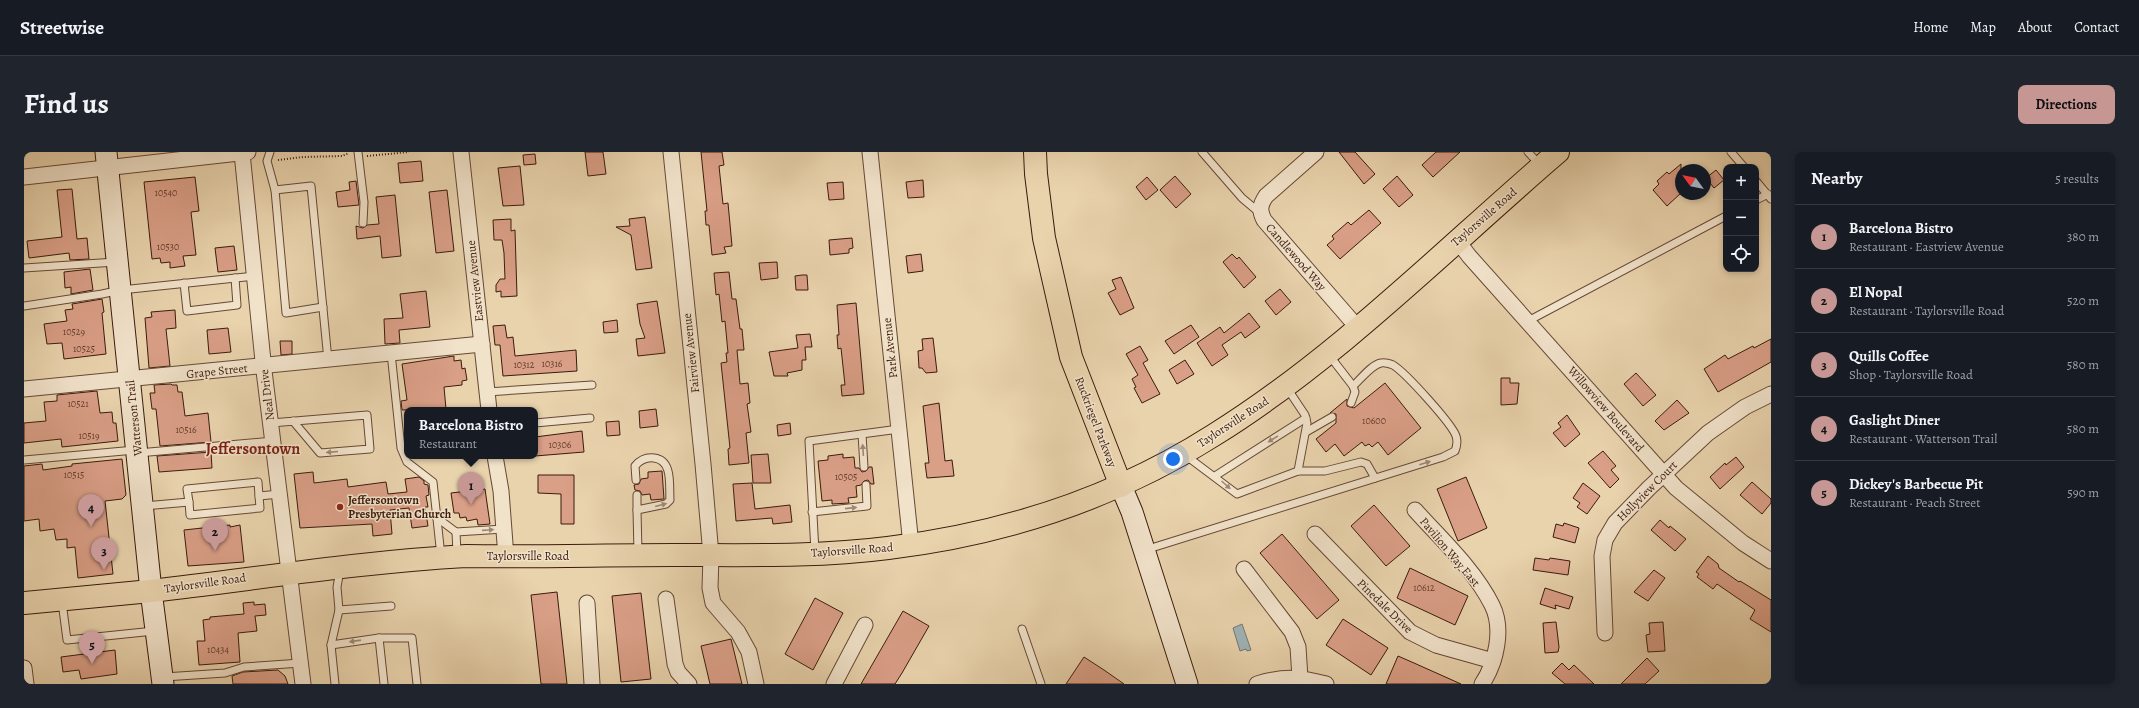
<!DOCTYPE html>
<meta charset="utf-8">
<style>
body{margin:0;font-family:Alegreya,serif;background:#20242c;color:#f1f3f6}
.controls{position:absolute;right:12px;top:12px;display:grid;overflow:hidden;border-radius:8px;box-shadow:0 2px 6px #0003}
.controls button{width:36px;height:36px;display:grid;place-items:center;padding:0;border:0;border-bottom:1px solid #363941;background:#171b24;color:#f1f3f6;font:20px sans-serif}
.compass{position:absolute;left:1651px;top:12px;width:36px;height:36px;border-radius:50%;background:#171b24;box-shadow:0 2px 6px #0003;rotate:303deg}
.you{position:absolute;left:1149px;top:307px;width:14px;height:14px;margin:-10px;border:3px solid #fff;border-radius:50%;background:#1a73e8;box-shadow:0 0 0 6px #1a73e833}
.badge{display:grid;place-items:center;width:26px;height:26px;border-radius:50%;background:#c59692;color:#111;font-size:13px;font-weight:700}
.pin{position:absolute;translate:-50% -33px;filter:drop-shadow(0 1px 2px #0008)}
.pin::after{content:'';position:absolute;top:21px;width:14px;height:12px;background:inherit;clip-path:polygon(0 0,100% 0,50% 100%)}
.popup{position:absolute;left:380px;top:255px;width:134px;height:52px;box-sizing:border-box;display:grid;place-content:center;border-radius:8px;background:#171b24;filter:drop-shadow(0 1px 3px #0005);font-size:13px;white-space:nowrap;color:#9ea1a6}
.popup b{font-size:15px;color:#f1f3f6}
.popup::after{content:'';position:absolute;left:50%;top:100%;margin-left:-8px;border:8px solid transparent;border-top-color:#171b24}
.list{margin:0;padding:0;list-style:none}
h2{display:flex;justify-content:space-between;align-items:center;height:52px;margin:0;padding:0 16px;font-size:17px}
h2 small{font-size:13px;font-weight:400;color:#9ea1a6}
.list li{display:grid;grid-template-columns:26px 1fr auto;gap:12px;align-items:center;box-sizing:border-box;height:64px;padding:0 16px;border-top:1px solid #363941}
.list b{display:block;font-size:15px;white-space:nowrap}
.list p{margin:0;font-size:13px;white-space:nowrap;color:#9ea1a6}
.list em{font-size:13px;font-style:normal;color:#9ea1a6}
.icon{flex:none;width:22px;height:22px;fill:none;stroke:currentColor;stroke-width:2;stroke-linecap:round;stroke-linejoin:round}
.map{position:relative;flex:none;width:1747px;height:532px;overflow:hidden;border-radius:8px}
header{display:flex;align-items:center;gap:24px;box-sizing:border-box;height:56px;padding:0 20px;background:#171b24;border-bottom:1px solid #363941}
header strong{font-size:19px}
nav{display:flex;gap:22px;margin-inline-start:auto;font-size:14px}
.intro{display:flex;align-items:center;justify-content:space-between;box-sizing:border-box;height:96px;padding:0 24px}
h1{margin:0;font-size:28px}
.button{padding:10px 18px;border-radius:8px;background:#c59692;color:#111;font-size:14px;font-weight:700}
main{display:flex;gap:24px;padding:0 24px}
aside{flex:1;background:#171b24;border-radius:8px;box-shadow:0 2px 6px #0003}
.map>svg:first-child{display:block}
.water{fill:#9eb4b7;stroke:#767773}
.building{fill:#da9f87;stroke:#3b1b0d}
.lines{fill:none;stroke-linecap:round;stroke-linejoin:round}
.lane-casing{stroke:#664935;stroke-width:9}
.street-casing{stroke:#664935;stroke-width:17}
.secondary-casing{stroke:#3b1b0d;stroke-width:23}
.primary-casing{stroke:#3b1b0d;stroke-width:24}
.path{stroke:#3b1b0d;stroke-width:2;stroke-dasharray:1 2;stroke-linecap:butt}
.lane{stroke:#f1e2ca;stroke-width:7}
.street{stroke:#f1e2ca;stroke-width:15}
.secondary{stroke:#f1e2ca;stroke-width:21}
.primary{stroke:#e9d3ad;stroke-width:22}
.oneway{fill:#9f8875}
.poi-dot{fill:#8f2418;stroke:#f1e2ca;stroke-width:1.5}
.labels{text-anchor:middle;stroke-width:3;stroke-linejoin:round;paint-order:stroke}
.number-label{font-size:10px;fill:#633c2c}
.street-label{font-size:12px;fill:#3b1b0d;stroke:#f1e2ca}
.poi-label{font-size:12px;font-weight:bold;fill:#3b1b0d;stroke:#f1e2ca;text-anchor:start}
.district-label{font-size:16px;font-weight:bold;fill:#7a1f14;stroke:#f1e2ca}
</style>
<header>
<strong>Streetwise</strong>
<nav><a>Home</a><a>Map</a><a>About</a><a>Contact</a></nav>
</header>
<div class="intro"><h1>Find us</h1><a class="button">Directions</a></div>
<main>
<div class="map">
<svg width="1747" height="532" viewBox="0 0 1747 532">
<rect width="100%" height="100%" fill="#e9d3ad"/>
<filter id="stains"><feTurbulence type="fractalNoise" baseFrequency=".005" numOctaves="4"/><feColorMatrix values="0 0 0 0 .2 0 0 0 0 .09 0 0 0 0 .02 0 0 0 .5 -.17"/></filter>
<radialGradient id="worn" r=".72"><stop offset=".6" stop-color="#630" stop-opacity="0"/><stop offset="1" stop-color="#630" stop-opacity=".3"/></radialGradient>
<polygon class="water" points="1218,472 1227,498 1223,499 1222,497 1216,499 1209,476"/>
<g class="building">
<polygon points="561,0 579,0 582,22 564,24"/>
<polygon points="677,0 698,0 700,13 695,14 699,52 704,51 708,94 700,95 702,101 688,103 685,73 682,73 681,59 683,59"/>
<polygon points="1315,0 1331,0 1351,22 1340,32"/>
<polygon points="1412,0 1436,0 1409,25 1398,13"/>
<polygon points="511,2 512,12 500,13 499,3"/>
<polygon points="397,9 399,29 376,31 374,11"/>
<polygon points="1657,12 1657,41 1643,54 1629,38 1635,32 1633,29 1643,20 1645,22"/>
<polygon points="496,14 500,53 479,54 474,16"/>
<polygon points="1692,18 1700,28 1690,36 1682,26"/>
<polygon points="1151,24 1167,42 1152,56 1136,38"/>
<polygon points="1373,24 1389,43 1375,55 1359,37"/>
<polygon points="171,25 175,59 167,60 172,103 159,104 161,114 146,116 146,110 137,111 136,106 128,107 120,30"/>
<polygon points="1123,25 1134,38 1122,48 1112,35"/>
<polygon points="899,28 900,45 884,46 882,30"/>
<polygon points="332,29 335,53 314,55 312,40 326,38 325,30"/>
<polygon points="819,30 820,47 805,48 803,31"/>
<polygon points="48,37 53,87 63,86 65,107 46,108 45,101 5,106 3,89 38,85 33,38"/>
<polygon points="423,38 430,99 412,101 405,40"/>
<polygon points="371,43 377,104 358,106 356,84 333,87 332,74 339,76 343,73 355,72 352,45"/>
<polygon points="1345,58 1357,71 1316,107 1303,93 1310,87 1308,84 1324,70 1327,73"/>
<polygon points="621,65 628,116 612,118 607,83 592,75 606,74 605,67"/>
<polygon points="487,67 487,79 491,78 493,144 477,145 477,139 472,140 472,133 476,127 481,127 480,101 478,88 470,88 469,68"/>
<polygon points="828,86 829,96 825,97 825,101 806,103 805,88"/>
<polygon points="210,94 213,118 194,120 191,96"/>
<polygon points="897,102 899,119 884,121 882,104"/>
<polygon points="1208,102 1213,107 1215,105 1232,125 1220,136 1199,110"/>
<polygon points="753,110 754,126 737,128 735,111"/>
<polygon points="66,117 69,138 47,142 47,135 41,136 40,120"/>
<polygon points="705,120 708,147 712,147 716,177 718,177 720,198 713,198 716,232 724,231 726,251 723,252 727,280 722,281 725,311 705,313 704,297 706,296 697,211 703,210 702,201 704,201 701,169 698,170 695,142 692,143 690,121"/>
<polygon points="778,123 783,123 784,138 772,138 771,124"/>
<polygon points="1097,125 1110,156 1096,163 1084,141 1092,137 1088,128"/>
<polygon points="1256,137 1267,150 1252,163 1241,149"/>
<polygon points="402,139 406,175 375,178 376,191 361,192 360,167 379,166 376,142"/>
<polygon points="78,147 80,160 78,161 82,202 40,207 38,191 23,192 20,172 43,169 41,158 49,157 48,152"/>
<polygon points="633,149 641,201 614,204 612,187 621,186 616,172 613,152"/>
<polygon points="832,151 840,242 818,244 817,233 821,233 817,196 814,197 813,183 815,183 813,153"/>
<polygon points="151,158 152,176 142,177 146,214 125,216 121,166 128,165 127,160"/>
<polygon points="1225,161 1236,175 1221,186 1217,180 1198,193 1204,203 1188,214 1173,191 1196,175 1200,181"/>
<polygon points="593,168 594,180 580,181 579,170"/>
<polygon points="481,173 483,186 489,185 491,204 552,198 553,219 479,224 476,193 471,193 469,174"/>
<polygon points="1167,173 1175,185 1150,202 1141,189"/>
<polygon points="204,176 207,200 185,202 183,178"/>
<polygon points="786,182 788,195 781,195 782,208 778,208 778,218 763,221 764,224 750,224 745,200 774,196 772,183"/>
<polygon points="909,186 913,220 902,221 898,216 895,216 894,199 899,198 898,187"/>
<polygon points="1747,187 1747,210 1694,240 1680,217 1701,203 1704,207 1729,194 1730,196"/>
<polygon points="256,189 268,189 268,202 257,203"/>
<polygon points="1116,194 1124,208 1119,211 1136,242 1118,251 1110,236 1112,235 1108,227 1114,223 1102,202"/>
<polygon points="430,204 430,209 437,208 438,217 441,216 443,228 438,229 438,233 420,235 422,257 378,258 377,249 383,248 378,212"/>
<polygon points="1161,208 1170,222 1153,232 1145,218"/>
<polygon points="1612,221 1632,243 1619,254 1600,232"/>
<polygon points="1477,226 1486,226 1486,231 1495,231 1493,252 1477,253"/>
<polygon points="1361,231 1397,276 1364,303 1354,290 1348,295 1345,292 1341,294 1338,290 1320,304 1311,292 1302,300 1292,287 1312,271 1312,262 1306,261 1323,247 1323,254 1330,256"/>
<polygon points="147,232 148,233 153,233 154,240 158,240 161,264 184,261 187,290 136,294 132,257 128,257 126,241 131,241 130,233"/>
<polygon points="73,239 76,261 88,260 89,271 92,271 94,289 38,295 37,287 0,291 0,271 22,269 20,250 33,249 33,243"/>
<polygon points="1653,248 1665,261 1640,278 1631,269"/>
<polygon points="915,251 921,309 928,308 930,324 903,326 901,311 905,311 899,254"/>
<polygon points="632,257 634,274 616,276 615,259"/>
<polygon points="1543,263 1556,282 1541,295 1529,281 1537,275 1534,271"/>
<polygon points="595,269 596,283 583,284 582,270"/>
<polygon points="766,271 767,282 754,284 753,273"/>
<polygon points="558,279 560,300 511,304 511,285"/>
<polygon points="1579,299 1592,314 1587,318 1595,327 1586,336 1564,311"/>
<polygon points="187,300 188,316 135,320 133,304"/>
<polygon points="744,302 747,331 729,331 727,303"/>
<polygon points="819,302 819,306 830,305 831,316 835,316 838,320 842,319 845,315 848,315 850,332 847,332 844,328 840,329 837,333 832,334 833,345 824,346 825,351 808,352 808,348 798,349 794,309 804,308 804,304"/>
<polygon points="1712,305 1720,315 1696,337 1686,325 1701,311 1702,313"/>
<polygon points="98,307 102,343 98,347 81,349 89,422 54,426 51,395 43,396 43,387 32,388 30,377 16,379 15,367 0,369 0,314 18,312 19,318 48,314 48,312"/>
<polygon points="638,319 640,347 627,348 626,342 618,343 616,339 611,338 610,333 615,332 617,327 624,326 624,320"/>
<polygon points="289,320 290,331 323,327 324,335 362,330 364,342 383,340 381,327 395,325 400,329 400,332 404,333 405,343 402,344 404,355 401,355 404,374 388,376 385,356 366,358 368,382 349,384 348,372 276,376 270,322"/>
<polygon points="514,323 550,323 550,372 537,372 537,342 514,341"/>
<polygon points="1442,325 1463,376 1434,389 1413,337"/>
<polygon points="1728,330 1747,347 1747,351 1738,362 1716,343"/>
<polygon points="728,331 731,357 766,353 768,370 749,372 748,366 712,369 709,332"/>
<polygon points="1559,331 1576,344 1563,362 1553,355 1556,351 1549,346"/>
<polygon points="461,337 466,372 454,373 453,367 443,369 442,365 436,366 435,361 430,361 427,341"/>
<polygon points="1350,353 1386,394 1362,414 1327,374"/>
<polygon points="1636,368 1645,376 1646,374 1662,387 1651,399 1627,378"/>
<polygon points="1540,371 1555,376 1551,391 1529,385 1532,372 1539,374"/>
<polygon points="206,373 206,375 216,373 220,410 164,414 160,378"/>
<polygon points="1258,382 1315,448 1293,467 1236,401"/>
<polygon points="1684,404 1694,412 1695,416 1715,430 1716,429 1747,448 1747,480 1726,467 1731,458 1693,432 1689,437 1673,425 1675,422 1672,420"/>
<polygon points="1511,406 1525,408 1526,406 1546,409 1544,423 1509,418"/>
<polygon points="1386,416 1444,444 1431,473 1373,446"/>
<polygon points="1630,418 1641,426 1624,449 1610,440"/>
<polygon points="1521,436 1549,445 1545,457 1531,453 1532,457 1516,452"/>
<polygon points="533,440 543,532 517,532 507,443"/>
<polygon points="617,441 627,527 597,530 588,444"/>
<polygon points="791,446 819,461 789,518 761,502"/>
<polygon points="230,450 230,453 241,452 242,463 231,464 233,479 214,481 216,510 175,513 173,489 181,489 179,468 186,467 186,465 220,462 219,451"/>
<polygon points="879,459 905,474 878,521 871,532 837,532"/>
<polygon points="1319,467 1364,496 1347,523 1302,493"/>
<polygon points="1532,470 1535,495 1534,500 1521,501 1519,471"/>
<polygon points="1639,470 1641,499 1624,500 1622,483 1626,482 1625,471"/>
<polygon points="707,487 718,532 686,532 677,494"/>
<polygon points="91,498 93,522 57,527 55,518 39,520 37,505"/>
<polygon points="1374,504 1390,511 1437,532 1362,532"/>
<polygon points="1060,505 1080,518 1100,532 1042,532"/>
<polygon points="1623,506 1635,519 1621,532 1597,532"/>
<polygon points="1538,511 1545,518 1550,513 1570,532 1541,532 1528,521"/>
<polygon points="254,518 261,524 264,532 209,532 208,524 219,520"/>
</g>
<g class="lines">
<defs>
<g id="lane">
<polyline points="246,0 243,9 251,38 262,161 299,155"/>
<polyline points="334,0 340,50 339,71"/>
<polyline points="1178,0 1218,46 1237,62"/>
<polyline points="1504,0 1516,13"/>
<polyline points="1707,0 1720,15"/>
<polyline points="1732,29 1747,47"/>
<polyline points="251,38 287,34 304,208"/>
<polyline points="1732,48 1744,42"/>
<polyline points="0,116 92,110"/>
<polyline points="160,131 163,159 213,153 211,126"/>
<polyline points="0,154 78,142 97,138 231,124"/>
<polyline points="1504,169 1702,64"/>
<polyline points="367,201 377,296 383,310 409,330 417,404"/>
<polyline points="1305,203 1329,234 1331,240 1327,251"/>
<polyline points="1263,236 1281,263 1283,271 1274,319"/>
<polyline points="463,240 568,233"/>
<polyline points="247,271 343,263 346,297 296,301 269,269"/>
<polyline points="511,271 566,266"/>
<polyline points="1282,280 1308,265"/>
<polyline points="838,282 840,315"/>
<polyline points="114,301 249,289"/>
<polyline points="1161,303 1213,342 1274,319 1301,319 1337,310 1343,312 1351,326"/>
<polyline points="0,308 111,298"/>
<polyline points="1191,324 1282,266"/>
<path d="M 612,328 L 611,314 C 616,308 622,305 630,306 C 649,308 645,333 646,348 L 642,352 L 613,358 L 613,343"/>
<polyline points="165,350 166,363 236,356 235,344"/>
<polyline points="120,354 165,350 163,337 234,330 235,344 256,342"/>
<polyline points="613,358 614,401"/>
<polyline points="788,360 843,354 842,333"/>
<polyline points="412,365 432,380 480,377"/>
<polyline points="432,380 433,402"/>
<path d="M 1121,398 L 1419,305 L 1431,299 C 1433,294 1434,290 1432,284 C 1428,272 1382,221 1369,213 C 1367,212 1360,210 1357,211 C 1347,213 1337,227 1329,234"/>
<polyline points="791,400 785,289 875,277"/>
<polyline points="38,450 43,488 130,479"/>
<polyline points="315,458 367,454"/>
<polyline points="998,477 1017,532"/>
<polyline points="355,486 360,532"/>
<polyline points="307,493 355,486 388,486 393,532"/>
<polyline points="140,525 201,521 220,515 277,511"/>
<polyline points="311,532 307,493 315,458 313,435 316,418"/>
</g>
<g id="street">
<polyline points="437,0 465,258"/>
<polyline points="647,0 679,312 687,403 686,436 689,451 714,480 725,500 732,532"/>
<polyline points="846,0 887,393"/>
<path d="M 1292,0 L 1242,44 C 1236,53 1235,58 1240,68 L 1333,175"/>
<polyline points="218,1 240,219 279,532"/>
<polyline points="0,25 224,0"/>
<polyline points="1433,88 1445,104 1652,336 1719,391 1747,409"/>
<polyline points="0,237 458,192"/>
<polyline points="471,304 477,339 482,405"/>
<path d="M 1391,358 C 1417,387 1450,417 1468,453 C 1480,477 1472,511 1458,532"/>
<polyline points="1291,382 1386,480 1412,493 1469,509"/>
<polyline points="1220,417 1268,480 1274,495 1276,526"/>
<polyline points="642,447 651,512 654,520 665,532"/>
<polyline points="563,451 568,532"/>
<polyline points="1581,481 1578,404 1581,388 1591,371 1625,336 1684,281 1721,255 1747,242"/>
<polyline points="0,516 2,532"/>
<polyline points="810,532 841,473"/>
<path d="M 1233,532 C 1258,524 1277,525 1302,532"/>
</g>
<g id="secondary">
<polyline points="82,0 127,439 139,532"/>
<polyline points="1097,334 1108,360 1163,532"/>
</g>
<g id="primary">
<polyline points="1011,0 1012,22 1020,86 1047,205 1097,334"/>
<path d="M 0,451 C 42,447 84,443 127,439 C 232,427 336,410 442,404 C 512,405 581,403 650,403 C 721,403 794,405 864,396 C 980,382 1091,346 1190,283 C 1314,206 1423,95 1534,0"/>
</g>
</defs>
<use href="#lane" class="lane-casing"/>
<use href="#street" class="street-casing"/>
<use href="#secondary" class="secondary-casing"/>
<use href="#primary" class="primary-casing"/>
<g class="path">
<polyline points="343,4 385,0"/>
<polyline points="254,8 279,5 318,4 325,1"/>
</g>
<use href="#lane" class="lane"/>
<use href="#street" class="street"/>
<use href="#secondary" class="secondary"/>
<use href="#primary" class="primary"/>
</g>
<defs><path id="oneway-solid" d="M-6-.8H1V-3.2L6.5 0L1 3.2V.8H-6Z"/></defs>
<g class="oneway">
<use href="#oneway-solid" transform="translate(1249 287) rotate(148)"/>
<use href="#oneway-solid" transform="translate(839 298) rotate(-94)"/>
<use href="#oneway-solid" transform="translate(308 300) rotate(175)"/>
<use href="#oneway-solid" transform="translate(1401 311) rotate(-17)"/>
<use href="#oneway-solid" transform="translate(1202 333) rotate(42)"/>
<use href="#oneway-solid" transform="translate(637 353) rotate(-15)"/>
<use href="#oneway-solid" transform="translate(827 356) rotate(-6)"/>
<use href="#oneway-solid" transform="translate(464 378) rotate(-4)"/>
<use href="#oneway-solid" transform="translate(331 489) rotate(172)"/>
</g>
<circle class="poi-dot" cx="316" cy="355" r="4"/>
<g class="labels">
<g class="number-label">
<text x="142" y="44">10540</text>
<text x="144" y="98">10530</text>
<text x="50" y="183">10529</text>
<text x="60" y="200">10525</text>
<text x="528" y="215">10316</text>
<text x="500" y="216">10312</text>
<text x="54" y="255">10521</text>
<text x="1350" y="272">10600</text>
<text x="162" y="281">10516</text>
<text x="65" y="287">10519</text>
<text x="536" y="296">10306</text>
<text x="50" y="326">10515</text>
<text x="822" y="328">10505</text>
<text x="1400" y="439">10612</text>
<text x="194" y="501">10434</text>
</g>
<g class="street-label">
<text transform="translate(1460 65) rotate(-41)" y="4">Taylorsville Road</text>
<text transform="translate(1272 105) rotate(49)" y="4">Candlewood Way</text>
<text transform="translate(451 129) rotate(-96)" y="4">Eastview Avenue</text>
<text transform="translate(866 196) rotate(-96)" y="4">Park Avenue</text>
<text transform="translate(667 201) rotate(-96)" y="4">Fairview Avenue</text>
<text transform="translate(193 219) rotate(-6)" y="4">Grape Street</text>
<text transform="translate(243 243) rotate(-97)" y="4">Neal Drive</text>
<text transform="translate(1582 257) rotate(49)" y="4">Willowview Boulevard</text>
<text transform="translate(110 266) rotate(-96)" y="4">Watterson Trail</text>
<text transform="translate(1072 270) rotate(69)" y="4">Ruckriegel Parkway</text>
<text transform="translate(1209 270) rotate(-33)" y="4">Taylorsville Road</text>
<text transform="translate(1623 339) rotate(-45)" y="4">Hollyview Court</text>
<text transform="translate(828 398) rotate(-4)" y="4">Taylorsville Road</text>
<text transform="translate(1426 400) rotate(50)" y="4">Pavilion Way East</text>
<text x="504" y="408">Taylorsville Road</text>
<text transform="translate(181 431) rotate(-8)" y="4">Taylorsville Road</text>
<text transform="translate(1361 454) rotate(44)" y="4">Pinedale Drive</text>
</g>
<g class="poi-label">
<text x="324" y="352">Jeffersontown<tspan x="324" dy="14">Presbyterian Church</tspan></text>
</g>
<g class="district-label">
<text x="229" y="302">Jeffersontown</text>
</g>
</g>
<rect width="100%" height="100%" filter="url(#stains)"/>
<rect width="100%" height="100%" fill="url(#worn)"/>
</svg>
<div class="controls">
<button>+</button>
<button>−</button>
<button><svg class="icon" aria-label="locate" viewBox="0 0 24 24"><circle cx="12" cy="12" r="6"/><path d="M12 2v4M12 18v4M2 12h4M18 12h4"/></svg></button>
</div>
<svg class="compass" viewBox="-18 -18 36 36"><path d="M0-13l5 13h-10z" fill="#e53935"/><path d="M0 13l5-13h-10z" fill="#9ea1a6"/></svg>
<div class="you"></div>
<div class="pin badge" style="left:447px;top:353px">1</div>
<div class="popup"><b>Barcelona Bistro</b>Restaurant</div>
<div class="pin badge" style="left:191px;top:399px">2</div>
<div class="pin badge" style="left:80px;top:418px">3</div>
<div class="pin badge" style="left:67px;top:375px">4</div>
<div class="pin badge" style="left:68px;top:512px">5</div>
</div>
<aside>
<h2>Nearby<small>5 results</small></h2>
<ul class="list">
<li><span class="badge">1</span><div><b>Barcelona Bistro</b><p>Restaurant · Eastview Avenue</p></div><em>380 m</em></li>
<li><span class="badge">2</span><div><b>El Nopal</b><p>Restaurant · Taylorsville Road</p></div><em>520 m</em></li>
<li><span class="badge">3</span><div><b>Quills Coffee</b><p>Shop · Taylorsville Road</p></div><em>580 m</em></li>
<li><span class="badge">4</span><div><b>Gaslight Diner</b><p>Restaurant · Watterson Trail</p></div><em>580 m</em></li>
<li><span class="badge">5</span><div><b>Dickey's Barbecue Pit</b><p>Restaurant · Peach Street</p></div><em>590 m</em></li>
</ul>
</aside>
</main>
